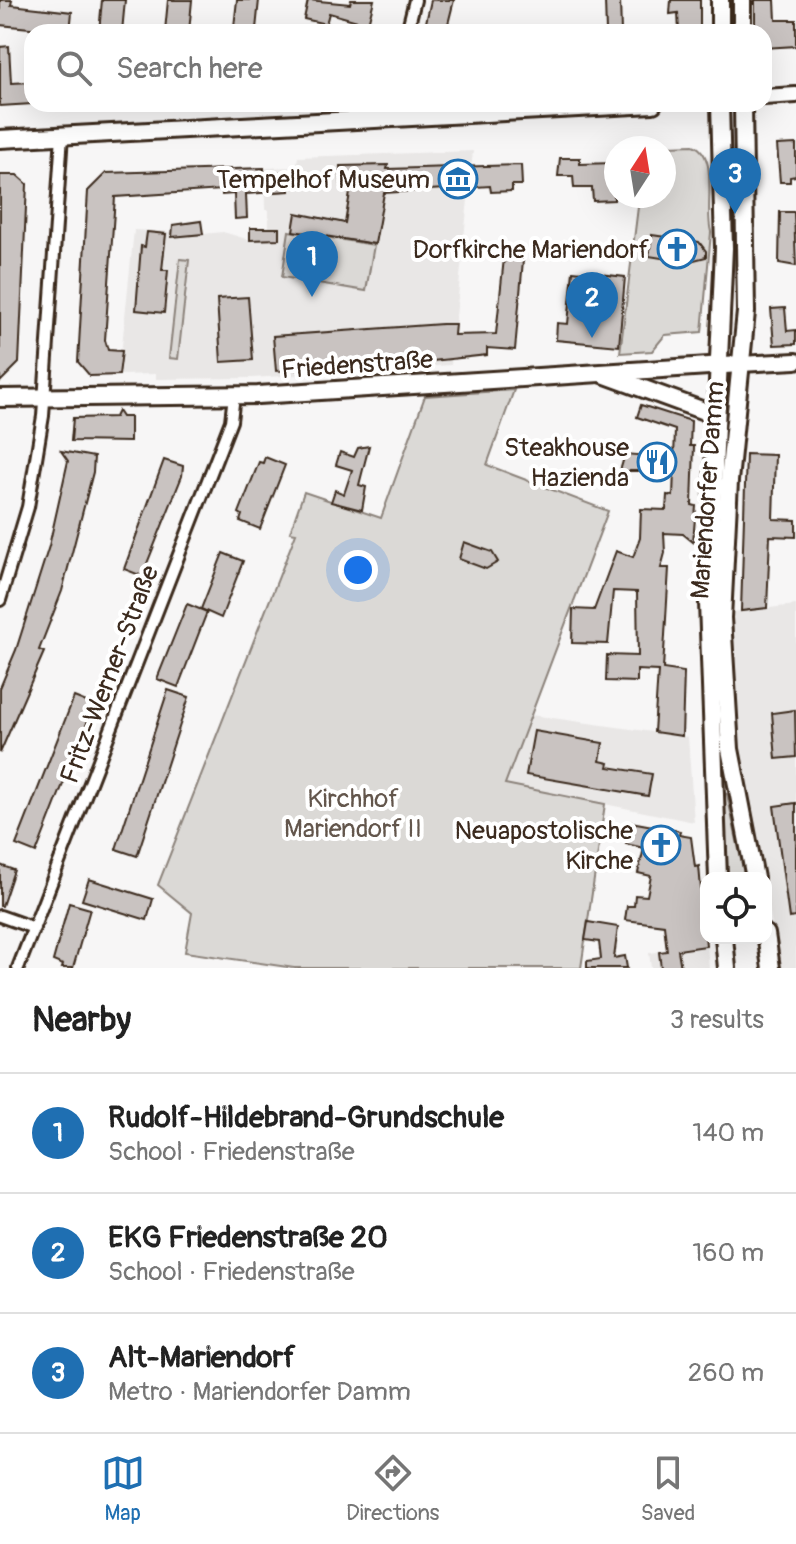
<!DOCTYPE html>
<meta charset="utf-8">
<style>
body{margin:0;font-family:Pangolin,sans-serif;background:#f6f6f6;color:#222}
.controls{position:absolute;right:24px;bottom:24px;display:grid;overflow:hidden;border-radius:16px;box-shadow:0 8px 32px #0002}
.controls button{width:72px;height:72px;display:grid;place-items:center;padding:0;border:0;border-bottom:2px solid #e0e0e0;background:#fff;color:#222;font:40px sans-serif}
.compass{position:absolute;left:604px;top:136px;width:72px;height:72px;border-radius:50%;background:#fff;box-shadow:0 8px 32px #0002;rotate:12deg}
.you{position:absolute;left:358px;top:570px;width:28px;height:28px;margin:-20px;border:6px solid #fff;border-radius:50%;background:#1a73e8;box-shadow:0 0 0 12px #1a73e833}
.badge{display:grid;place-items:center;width:52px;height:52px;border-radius:50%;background:#1f6fb2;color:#fff;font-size:26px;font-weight:700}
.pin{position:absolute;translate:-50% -66px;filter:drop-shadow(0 2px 4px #0008)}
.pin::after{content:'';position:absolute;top:42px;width:28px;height:24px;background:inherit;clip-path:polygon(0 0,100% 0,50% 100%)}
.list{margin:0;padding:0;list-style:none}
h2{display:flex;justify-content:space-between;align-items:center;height:104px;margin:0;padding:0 32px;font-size:34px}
h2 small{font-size:26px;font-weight:400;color:#767676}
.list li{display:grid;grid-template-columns:52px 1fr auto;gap:24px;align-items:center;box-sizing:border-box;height:120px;padding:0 32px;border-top:2px solid #e0e0e0}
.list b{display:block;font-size:30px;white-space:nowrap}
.list p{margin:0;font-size:26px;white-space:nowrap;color:#767676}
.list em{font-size:26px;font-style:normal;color:#767676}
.icon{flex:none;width:44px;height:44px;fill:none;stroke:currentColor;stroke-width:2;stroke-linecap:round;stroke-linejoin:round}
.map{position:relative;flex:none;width:796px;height:968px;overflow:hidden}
.search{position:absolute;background:#fff;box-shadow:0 8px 32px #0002;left:24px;right:24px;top:24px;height:88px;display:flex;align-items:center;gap:20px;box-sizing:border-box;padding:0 28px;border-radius:24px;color:#767676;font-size:30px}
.sheet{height:464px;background:#fff}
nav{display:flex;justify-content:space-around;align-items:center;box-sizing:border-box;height:112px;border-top:2px solid #e0e0e0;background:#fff;font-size:22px;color:#767676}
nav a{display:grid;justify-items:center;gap:4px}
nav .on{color:#1f6fb2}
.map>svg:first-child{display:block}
.built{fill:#e9e7e6}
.green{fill:#dbd9d6;stroke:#8b827a;stroke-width:2}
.building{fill:#c9c3c1;stroke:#3b2a1e;stroke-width:2}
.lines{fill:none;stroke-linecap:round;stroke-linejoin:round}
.minor-casing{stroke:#3b2a1e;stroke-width:16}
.secondary-casing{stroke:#3b2a1e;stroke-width:20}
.primary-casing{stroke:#3b2a1e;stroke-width:22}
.minor{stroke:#fff;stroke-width:10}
.secondary{stroke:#fff;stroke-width:14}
.primary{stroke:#fff;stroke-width:16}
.labels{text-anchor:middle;stroke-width:8;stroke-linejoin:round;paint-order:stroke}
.poi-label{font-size:26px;fill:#3b2a1e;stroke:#fff;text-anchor:end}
.street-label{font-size:26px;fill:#3b2a1e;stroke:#fff}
.park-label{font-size:26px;fill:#63564c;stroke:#fff}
</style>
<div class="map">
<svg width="796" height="968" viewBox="0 0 796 968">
<rect width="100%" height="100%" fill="#f7f6f6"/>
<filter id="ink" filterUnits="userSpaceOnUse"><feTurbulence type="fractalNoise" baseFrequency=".0125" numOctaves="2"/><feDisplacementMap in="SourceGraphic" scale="16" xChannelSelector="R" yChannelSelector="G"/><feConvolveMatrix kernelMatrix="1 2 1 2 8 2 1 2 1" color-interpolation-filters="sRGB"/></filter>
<g filter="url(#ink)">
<g class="built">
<polygon points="473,151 451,365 252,378 156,379 156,374 119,375 134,230 172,232 173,237 223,232 250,240 269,239 269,210 265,210 264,168 296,167 298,157"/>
<polygon points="796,605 796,968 780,968 737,732 731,612"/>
<polygon points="531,715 688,737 694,822 505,784"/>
<polygon points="707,946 709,968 651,968 649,953"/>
</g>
<g class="green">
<path d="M 693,145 C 720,155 704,208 711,232 L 702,332 L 665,335 L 652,351 L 620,353 L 638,207 L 642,196 L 664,196 L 664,148 L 642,147 Z"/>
<polygon points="289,231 374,245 366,291 282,277"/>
<polygon points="180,259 189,260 178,359 169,358"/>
<polygon points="514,390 487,465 608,511 505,784 605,804 581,968 294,968 185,952 192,913 158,885 296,533 290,532 304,492 381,518 425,396"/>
<polygon points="724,793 727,794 745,878 728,878"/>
</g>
<g class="building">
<polygon points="0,0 12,0 11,5 72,12 70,32 0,25"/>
<polygon points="102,0 125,0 122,32 99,32"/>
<polygon points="168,0 192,0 189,32 165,31"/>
<polygon points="237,0 259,0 256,29 234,27"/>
<polygon points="308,0 350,4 351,0 374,0 368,24 329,13 326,24 304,19"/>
<polygon points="431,0 454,0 446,32 425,27"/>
<polygon points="620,0 621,32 606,32 605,1"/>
<polygon points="671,0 700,0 700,32 679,32 678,13 670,14"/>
<polygon points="755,0 775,0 776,20 796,20 796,46 764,48 764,32 755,32"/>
<polygon points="9,46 11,83 32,82 32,104 0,106 0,47"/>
<polygon points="796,144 796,176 790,177 790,182 780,182 777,145"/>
<polygon points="560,158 580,158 580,164 614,163 614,200 593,201 592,188 574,188 573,176 558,176"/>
<polygon points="388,165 387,169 521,165 522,185 512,185 512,191 491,192 490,186 384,193 375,244 293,231 296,213 345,223 351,187 341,187 340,166"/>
<polygon points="264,168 264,172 288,172 289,191 246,194 247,218 235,219 234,194 222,195 222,190 115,197 105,340 108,350 122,351 119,375 90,376 78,362 88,191 106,173"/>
<polygon points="0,175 17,175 27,184 19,363 0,382"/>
<polygon points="780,212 794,212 796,266 779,263"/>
<polygon points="201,221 203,234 172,237 173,225"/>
<polygon points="250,228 279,228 279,239 250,240"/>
<polygon points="147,232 166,234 162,270 168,270 164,313 136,310 141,246 145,247"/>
<polygon points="652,235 699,242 706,251 706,257 686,262 649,256"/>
<polygon points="504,258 523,260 515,350 487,348 487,355 423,362 276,371 273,336 442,324 455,324 454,335 496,334"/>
<polygon points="573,271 625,277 619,346 556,340 557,323 568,324"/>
<polygon points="248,297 253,360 221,362 217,299"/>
<polygon points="785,308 787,331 796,330 796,344 774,345 771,309"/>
<polygon points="641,405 691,421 690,446 694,446 692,505 696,506 693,542 683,534 664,533 665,553 661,568 669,568 663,669 684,672 682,736 654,732 658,671 637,670 637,682 606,681 607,655 638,656 637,592 613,591 608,644 572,643 573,609 594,610 616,551 633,557 640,538 641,509 666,510 667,495 673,496 674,471 620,471 625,454 674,458 675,430 637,417"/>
<polygon points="118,411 122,417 130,417 130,442 71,441 73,418 115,417"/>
<polygon points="369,446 359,485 366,487 362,510 331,502 335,490 344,494 352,470 336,465 340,452 354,457 358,448"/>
<polygon points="61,451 94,457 93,472 62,591 39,650 44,652 0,753 0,688 16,650 49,546 68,461"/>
<polygon points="746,454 775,455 773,519 796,520 796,537 770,536 767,608 741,611"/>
<polygon points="265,457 285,465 260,529 240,521 242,515 239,513 259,462 263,463"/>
<polygon points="164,460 183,466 182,476 142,576 124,569"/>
<polygon points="464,542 492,552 498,562 486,569 459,559"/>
<polygon points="223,553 243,561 221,618 201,609"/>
<polygon points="187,604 207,612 178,687 157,679"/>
<polygon points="168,690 189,697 137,856 116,849"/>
<polygon points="74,697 94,705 36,853 16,845"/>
<polygon points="795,710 796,757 776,759 772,713"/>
<polygon points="534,731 603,743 600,761 609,763 608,767 652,774 648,796 526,775"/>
<polygon points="796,803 796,917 789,918 774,806"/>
<polygon points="631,822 680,831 679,835 691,837 695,867 699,866 706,946 678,950 681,968 661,968 659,952 667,951 664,925 625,920 627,906 634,906 635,895 647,896 651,876 638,873 644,848 626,844"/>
<polygon points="0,865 14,870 2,906 0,906"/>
<polygon points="89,879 153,899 147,920 82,900"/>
<polygon points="69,903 90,909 73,968 62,968 63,965 53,961"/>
<polygon points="588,922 618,927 614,958 625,956 627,968 587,968 587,961 601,959 599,942 585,940"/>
</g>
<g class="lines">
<defs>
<g id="minor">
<polyline points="407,32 415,0"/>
<polyline points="404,104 405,117"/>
<polyline points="0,600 28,507 43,416 62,135"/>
<polyline points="0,916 34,928"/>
<polyline points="18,968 231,421 234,395"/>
</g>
<g id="secondary">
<polyline points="764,97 796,95"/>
<polyline points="740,364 796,361"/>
</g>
<g id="primary">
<polyline points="742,0 742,32"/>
<polyline points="720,32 720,0"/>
<polyline points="743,104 746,312 729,481 722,618 730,749 755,878"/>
<polyline points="0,139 653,104"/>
<polyline points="603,374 715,415"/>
<polyline points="0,398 258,395 740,364"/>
<polyline points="718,878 708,603 724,248 720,104"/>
<polyline points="766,934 771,968"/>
<polyline points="724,938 727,968"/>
</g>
</defs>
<use href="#minor" class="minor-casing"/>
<use href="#secondary" class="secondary-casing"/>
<use href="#primary" class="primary-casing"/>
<use href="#minor" class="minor"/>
<use href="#secondary" class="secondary"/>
<use href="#primary" class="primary"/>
</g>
</g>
<defs>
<symbol id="museum-ring" viewBox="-11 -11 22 22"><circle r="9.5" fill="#fff" stroke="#1f6fb2" stroke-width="1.5"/><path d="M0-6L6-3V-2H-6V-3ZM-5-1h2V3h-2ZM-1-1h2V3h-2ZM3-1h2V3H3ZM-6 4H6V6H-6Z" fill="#1f6fb2"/></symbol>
<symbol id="church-ring" viewBox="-11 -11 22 22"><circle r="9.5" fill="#fff" stroke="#1f6fb2" stroke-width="1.5"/><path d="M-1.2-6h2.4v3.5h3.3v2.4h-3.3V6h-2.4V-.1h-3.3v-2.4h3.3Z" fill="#1f6fb2"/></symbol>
<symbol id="restaurant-ring" viewBox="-11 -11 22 22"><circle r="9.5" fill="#fff" stroke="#1f6fb2" stroke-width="1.5"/><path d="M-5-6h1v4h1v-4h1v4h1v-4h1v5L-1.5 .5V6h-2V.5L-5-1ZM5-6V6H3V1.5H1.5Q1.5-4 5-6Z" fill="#1f6fb2"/></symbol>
</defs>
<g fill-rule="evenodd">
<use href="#museum-ring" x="436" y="157" width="44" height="44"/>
<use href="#church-ring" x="655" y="227" width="44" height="44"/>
<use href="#restaurant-ring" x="635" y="440" width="44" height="44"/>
<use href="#church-ring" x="639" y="823" width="44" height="44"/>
</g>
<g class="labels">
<g class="poi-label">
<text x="430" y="188">Tempelhof Museum</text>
<text x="649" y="258">Dorfkirche Mariendorf</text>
<text x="629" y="456">Steakhouse<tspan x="629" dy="30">Hazienda</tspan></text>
<text x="633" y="839">Neuapostolische<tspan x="633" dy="30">Kirche</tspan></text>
</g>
<g class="street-label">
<text transform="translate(357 364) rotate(-4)" y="9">Friedenstraße</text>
<text transform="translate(707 490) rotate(-86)" y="9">Mariendorfer Damm</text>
<text transform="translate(109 674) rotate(-69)" y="9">Fritz-Werner-Straße</text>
</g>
<g class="park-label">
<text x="353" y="807">Kirchhof<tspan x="353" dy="30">Mariendorf II</tspan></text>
</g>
</g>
</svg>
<div class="controls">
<button><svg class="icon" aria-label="locate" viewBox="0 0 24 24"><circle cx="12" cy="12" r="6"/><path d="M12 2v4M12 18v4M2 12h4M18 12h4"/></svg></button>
</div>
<svg class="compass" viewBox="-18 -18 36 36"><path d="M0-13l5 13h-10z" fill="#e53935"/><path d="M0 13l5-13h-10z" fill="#767676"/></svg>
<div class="you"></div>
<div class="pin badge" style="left:312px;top:297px">1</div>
<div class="pin badge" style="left:592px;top:338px">2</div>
<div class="pin badge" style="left:735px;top:214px">3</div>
<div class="search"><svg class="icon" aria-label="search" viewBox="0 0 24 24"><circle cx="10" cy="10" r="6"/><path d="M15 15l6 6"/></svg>Search here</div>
</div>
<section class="sheet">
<h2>Nearby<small>3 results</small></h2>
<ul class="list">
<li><span class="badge">1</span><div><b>Rudolf-Hildebrand-Grundschule</b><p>School · Friedenstraße</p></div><em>140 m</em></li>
<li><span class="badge">2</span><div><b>EKG Friedenstraße 20</b><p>School · Friedenstraße</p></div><em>160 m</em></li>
<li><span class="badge">3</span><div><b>Alt-Mariendorf</b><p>Metro · Mariendorfer Damm</p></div><em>260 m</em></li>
</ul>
</section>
<nav>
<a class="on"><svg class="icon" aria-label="map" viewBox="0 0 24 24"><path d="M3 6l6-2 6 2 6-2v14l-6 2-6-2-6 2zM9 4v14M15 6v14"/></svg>Map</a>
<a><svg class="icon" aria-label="directions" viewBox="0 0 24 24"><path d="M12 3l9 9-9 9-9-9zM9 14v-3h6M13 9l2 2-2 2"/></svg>Directions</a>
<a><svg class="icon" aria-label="saved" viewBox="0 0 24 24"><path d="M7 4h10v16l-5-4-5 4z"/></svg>Saved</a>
</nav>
